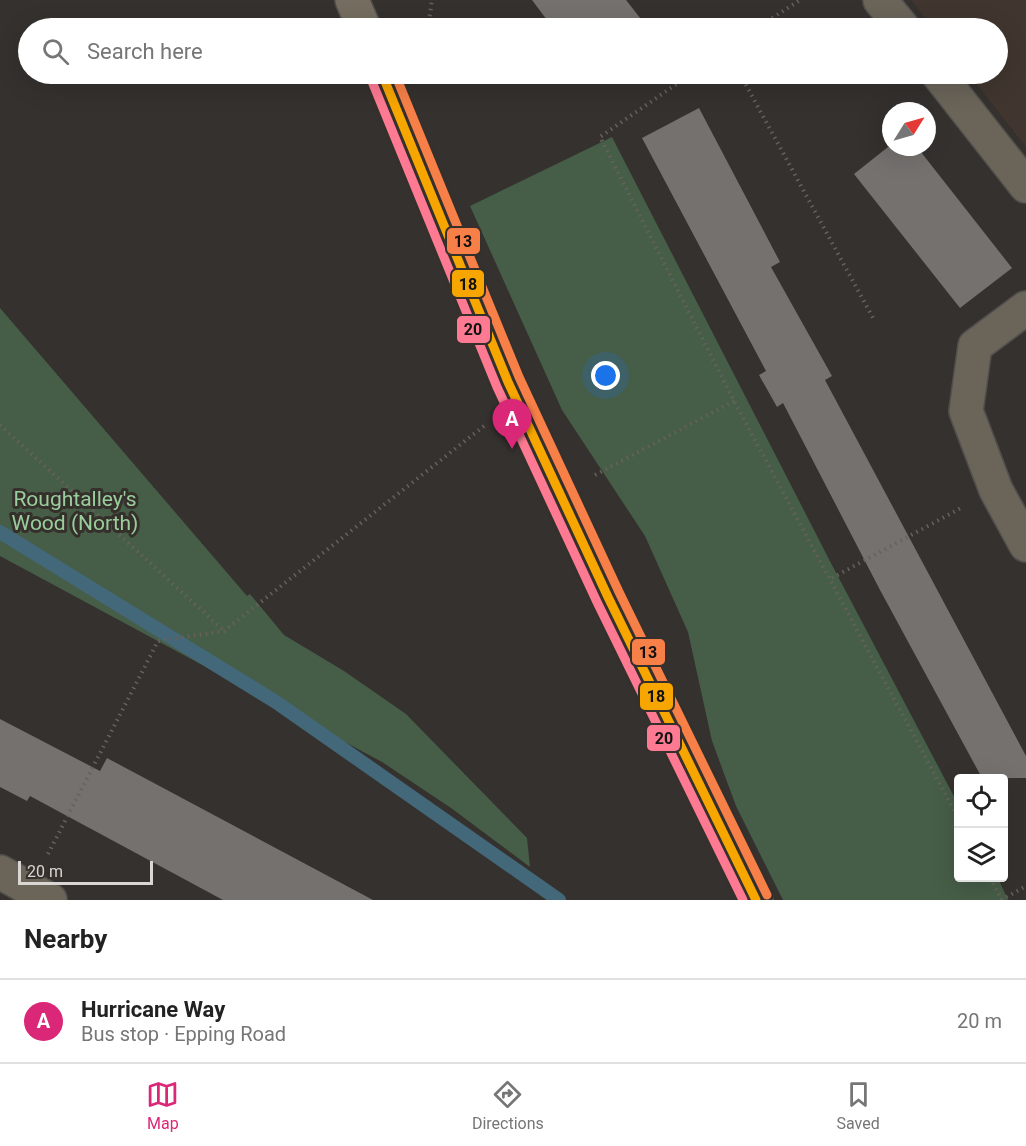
<!DOCTYPE html>
<meta charset="utf-8">
<style>
body{margin:0;font-family:Roboto,sans-serif;background:#f2f2f2;color:#222}
.controls{position:absolute;right:18px;bottom:18px;display:grid;overflow:hidden;border-radius:6px;box-shadow:0 6px 24px #0002}
.controls button{width:54px;height:54px;display:grid;place-items:center;padding:0;border:0;border-bottom:2px solid #e0e0e0;background:#fff;color:#222;font:30px sans-serif}
.compass{position:absolute;left:882px;top:102px;width:54px;height:54px;border-radius:50%;background:#fff;box-shadow:0 6px 24px #0002;rotate:53deg}
.scale{position:absolute;left:18px;bottom:15px;width:135px;box-sizing:border-box;padding-left:6px;border:3px solid #dad6d3;border-top:0;font-size:16px;line-height:21px;white-space:nowrap;color:#dad6d3;-webkit-text-stroke:4px #36302c;paint-order:stroke}
.you{position:absolute;left:606px;top:376px;width:21px;height:21px;margin:-15px;border:4px solid #fff;border-radius:50%;background:#1a73e8;box-shadow:0 0 0 9px #1a73e833}
.badge{display:grid;place-items:center;width:39px;height:39px;border-radius:50%;background:#db2777;color:#fff;font-size:20px;font-weight:700}
.pin{position:absolute;translate:-50% -50px;filter:drop-shadow(0 2px 3px #0008)}
.pin::after{content:'';position:absolute;top:32px;width:21px;height:18px;background:inherit;clip-path:polygon(0 0,100% 0,50% 100%)}
.list{margin:0;padding:0;list-style:none}
h2{display:flex;justify-content:space-between;align-items:center;height:78px;margin:0;padding:0 24px;font-size:26px}
h2 small{font-size:20px;font-weight:400;color:#767676}
.list li{display:grid;grid-template-columns:39px 1fr auto;gap:18px;align-items:center;box-sizing:border-box;height:84px;padding:0 24px;border-top:2px solid #e0e0e0}
.list b{display:block;font-size:22px;white-space:nowrap}
.list p{margin:0;font-size:20px;white-space:nowrap;color:#767676}
.list em{font-size:20px;font-style:normal;color:#767676}
.icon{flex:none;width:33px;height:33px;fill:none;stroke:currentColor;stroke-width:2;stroke-linecap:round;stroke-linejoin:round}
.map{position:relative;flex:none;width:1026px;height:900px;overflow:hidden}
.search{position:absolute;background:#fff;box-shadow:0 6px 24px #0002;left:18px;right:18px;top:18px;height:66px;display:flex;align-items:center;gap:15px;box-sizing:border-box;padding:0 21px;border-radius:33px;color:#767676;font-size:22px}
.sheet{height:162px;background:#fff}
nav{display:flex;justify-content:space-around;align-items:center;box-sizing:border-box;height:84px;border-top:2px solid #e0e0e0;background:#fff;font-size:16px;color:#767676}
nav a{display:grid;justify-items:center;gap:3px}
nav .on{color:#db2777}
.map>svg:first-child{display:block}
.built{fill:#40362f}
.green{fill:#465d47}
.lines{fill:none;stroke-linecap:round;stroke-linejoin:round}
.stream{stroke:#42687a;stroke-width:14}
.building{fill:#74716f}
.minor-casing{stroke:#514f4d;stroke-width:36}
.major-casing{stroke:#514f4d;stroke-width:36}
.path{stroke:#66625b;stroke-width:4;stroke-dasharray:1.5 4.5;stroke-linecap:butt}
.minor{stroke:#6a6459;stroke-width:33}
.major{stroke:#756d5f;stroke-width:33}
.bus-1-casing{stroke:#36302c;stroke-width:14}
.bus-2-casing{stroke:#36302c;stroke-width:14}
.bus-3-casing{stroke:#36302c;stroke-width:14}
.bus-1{stroke:#f7a600;stroke-width:9}
.bus-2{stroke:#fe7a93;stroke-width:9}
.bus-3{stroke:#f78048;stroke-width:9}
.labels{text-anchor:middle;stroke-width:6;stroke-linejoin:round;paint-order:stroke}
.park-label{font-size:21px;fill:#99ce9c;stroke:#36302c}
.line-badge{stroke:#36302c;stroke-width:2}
.pale-badge-label{font-size:16px;text-anchor:middle;font-weight:bold;fill:#111}
</style>
<div class="map">
<svg width="1026" height="900" viewBox="0 0 1026 900">
<rect width="100%" height="100%" fill="#34312e"/>
<polygon class="built" points="911,0 1026,0 1026,147 969,74 998,74 998,28 933,28"/>
<g class="green">
<polygon points="612,137 832,565 958,804 958,878 998,878 1008,900 783,900 736,806 712,741 688,632 645,536 562,410 470,206"/>
<polygon points="0,308 247,596 250,594 284,635 344,671 406,714 527,838 530,867 451,808 382,762 0,556"/>
</g>
<g class="lines">
<polyline class="stream" points="0,532 276,702 559,900"/>
</g>
<g class="building">
<polygon points="532,0 626,0 648,28 553,28"/>
<polygon points="699,108 780,262 771,267 832,376 825,380 1026,756 1026,778 982,778 880,590 783,403 777,407 759,375 766,371 642,138"/>
<polygon points="888,147 917,147 1012,268 960,308 854,174"/>
<polygon points="0,719 100,771 107,758 373,900 223,900 30,796 27,801 0,787"/>
</g>
<g class="lines">
<defs>
<g id="minor">
<polyline points="880,0 903,28"/>
<polyline points="938,74 1026,186"/>
<polyline points="1026,308 975,346 966,411 996,490 1026,545"/>
<polyline points="0,872 50,900"/>
</g>
<g id="major">
<polyline points="352,0 364,28"/>
<polyline points="382,74 508,382 608,597 756,900"/>
</g>
</defs>
<use href="#minor" class="minor-casing"/>
<use href="#major" class="major-casing"/>
<g class="path">
<polyline points="428,28 432,0"/>
<polyline points="757,28 800,0"/>
<polyline points="691,74 600,137 734,401 958,818"/>
<polyline points="740,74 873,318"/>
<polyline points="0,425 224,631"/>
<polyline points="595,475 734,401"/>
<polyline points="832,578 961,508"/>
<polyline points="48,854 158,641 224,631 484,426"/>
<polyline points="990,878 1002,900"/>
<polyline points="1001,900 1026,886"/>
</g>
<use href="#minor" class="minor"/>
<use href="#major" class="major"/>
<defs>
<polyline id="bus-1" points="382,74 508,382 608,597 756,900"/>
<polyline id="bus-2" points="371,79 497,387 597,602 743,900"/>
<polyline id="bus-3" points="395,74 519,377 619,592 767,895"/>
</defs>
<use href="#bus-1" class="bus-1-casing"/>
<use href="#bus-2" class="bus-2-casing"/>
<use href="#bus-3" class="bus-3-casing"/>
<use href="#bus-1" class="bus-1"/>
<use href="#bus-2" class="bus-2"/>
<use href="#bus-3" class="bus-3"/>
</g>
<g class="labels">
<g class="park-label">
<text x="75" y="506">Roughtalley's<tspan x="75" dy="24">Wood (North)</tspan></text>
</g>
</g>
<g class="line-badge">
<rect x="446" y="227" width="35" height="28" rx="6" fill="#f78048"/>
<rect x="451" y="269" width="34" height="29" rx="6" fill="#f7a600"/>
<rect x="456" y="315" width="35" height="29" rx="6" fill="#fe7a93"/>
<rect x="631" y="638" width="35" height="28" rx="6" fill="#f78048"/>
<rect x="639" y="682" width="35" height="29" rx="6" fill="#f7a600"/>
<rect x="646" y="724" width="35" height="28" rx="6" fill="#fe7a93"/>
</g>
<g class="pale-badge-label">
<text x="463" y="247">13</text>
<text x="468" y="290">18</text>
<text x="473" y="335">20</text>
<text x="648" y="658">13</text>
<text x="656" y="702">18</text>
<text x="664" y="744">20</text>
</g>
</svg>
<div class="controls">
<button><svg class="icon" aria-label="locate" viewBox="0 0 24 24"><circle cx="12" cy="12" r="6"/><path d="M12 2v4M12 18v4M2 12h4M18 12h4"/></svg></button>
<button><svg class="icon" aria-label="layers" viewBox="0 0 24 24"><path d="M12 4l9 5-9 5-9-5zM3 14l9 5 9-5"/></svg></button>
</div>
<svg class="compass" viewBox="-18 -18 36 36"><path d="M0-13l5 13h-10z" fill="#e53935"/><path d="M0 13l5-13h-10z" fill="#767676"/></svg>
<div class="scale">20 m</div>
<div class="you"></div>
<div class="pin badge" style="left:512px;top:449px">A</div>
<div class="search"><svg class="icon" aria-label="search" viewBox="0 0 24 24"><circle cx="10" cy="10" r="6"/><path d="M15 15l6 6"/></svg>Search here</div>
</div>
<section class="sheet">
<h2>Nearby<small></small></h2>
<ul class="list">
<li><span class="badge">A</span><div><b>Hurricane Way</b><p>Bus stop · Epping Road</p></div><em>20 m</em></li>
</ul>
</section>
<nav>
<a class="on"><svg class="icon" aria-label="map" viewBox="0 0 24 24"><path d="M3 6l6-2 6 2 6-2v14l-6 2-6-2-6 2zM9 4v14M15 6v14"/></svg>Map</a>
<a><svg class="icon" aria-label="directions" viewBox="0 0 24 24"><path d="M12 3l9 9-9 9-9-9zM9 14v-3h6M13 9l2 2-2 2"/></svg>Directions</a>
<a><svg class="icon" aria-label="saved" viewBox="0 0 24 24"><path d="M7 4h10v16l-5-4-5 4z"/></svg>Saved</a>
</nav>
